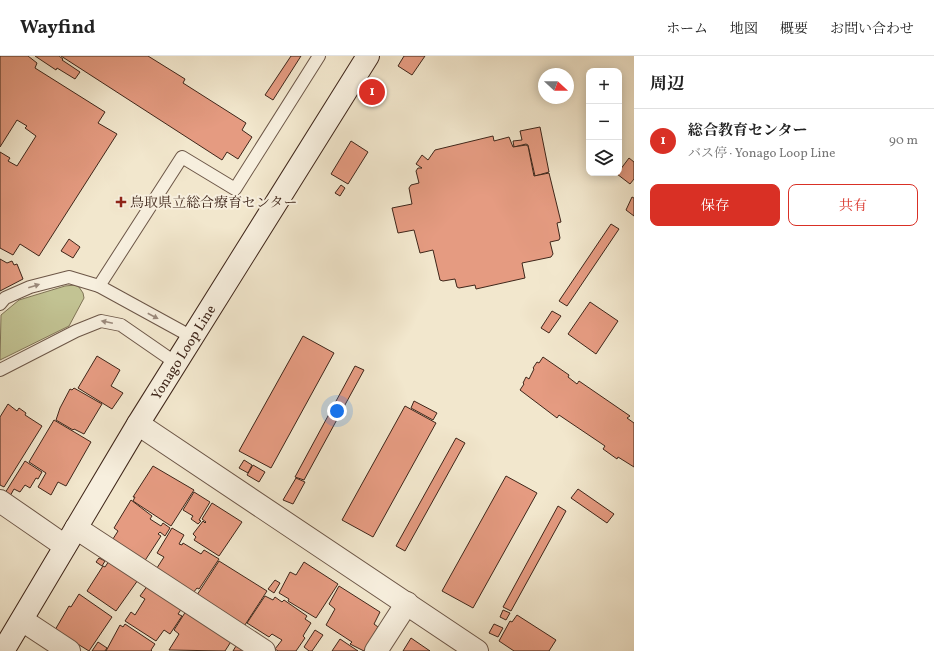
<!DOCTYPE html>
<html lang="ja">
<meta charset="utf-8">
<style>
body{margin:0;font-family:Vollkorn,"Noto Serif JP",serif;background:#f6f6f6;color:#222}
.controls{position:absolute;right:12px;top:12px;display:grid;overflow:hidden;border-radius:8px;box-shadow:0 2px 10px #0003}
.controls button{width:36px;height:36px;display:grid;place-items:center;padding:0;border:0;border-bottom:1px solid #e0e0e0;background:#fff;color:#222;font:20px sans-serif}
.compass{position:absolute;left:538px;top:12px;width:36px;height:36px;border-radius:50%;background:#fff;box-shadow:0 2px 10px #0003;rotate:111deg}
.you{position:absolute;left:337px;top:355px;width:14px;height:14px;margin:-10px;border:3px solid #fff;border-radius:50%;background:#1a73e8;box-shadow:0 0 0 6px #1a73e833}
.badge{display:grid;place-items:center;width:26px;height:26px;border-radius:50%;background:#d93025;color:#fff;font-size:13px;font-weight:700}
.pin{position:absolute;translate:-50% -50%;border:2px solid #fff;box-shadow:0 1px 4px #0006}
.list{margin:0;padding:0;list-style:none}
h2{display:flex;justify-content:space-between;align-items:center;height:52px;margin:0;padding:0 16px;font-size:17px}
h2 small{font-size:13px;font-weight:400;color:#767676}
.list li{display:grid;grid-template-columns:26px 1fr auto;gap:12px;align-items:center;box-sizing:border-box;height:64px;padding:0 16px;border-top:1px solid #e0e0e0}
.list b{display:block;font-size:15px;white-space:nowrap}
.list p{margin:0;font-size:13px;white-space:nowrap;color:#767676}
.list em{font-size:13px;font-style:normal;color:#767676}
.actions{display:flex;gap:8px;padding:12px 16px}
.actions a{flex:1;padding:9px 0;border:1px solid #d93025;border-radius:8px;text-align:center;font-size:14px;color:#d93025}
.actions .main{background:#d93025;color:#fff}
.icon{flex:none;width:22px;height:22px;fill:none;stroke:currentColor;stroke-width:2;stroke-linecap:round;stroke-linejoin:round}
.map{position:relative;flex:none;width:634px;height:595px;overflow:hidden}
header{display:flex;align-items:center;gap:24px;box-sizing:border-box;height:56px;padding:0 20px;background:#fff;border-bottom:1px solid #e0e0e0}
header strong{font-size:19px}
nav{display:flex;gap:22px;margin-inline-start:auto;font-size:14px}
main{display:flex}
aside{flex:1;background:#fff}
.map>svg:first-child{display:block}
.green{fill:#c2c393;stroke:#807456}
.building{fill:#e59b81;stroke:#3f261a}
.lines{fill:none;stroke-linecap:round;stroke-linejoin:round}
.service-casing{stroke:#6c5647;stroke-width:14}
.minor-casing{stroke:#6c5647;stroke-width:24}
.secondary-casing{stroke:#3f261a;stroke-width:24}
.service{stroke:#f7efde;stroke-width:12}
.minor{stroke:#f7efde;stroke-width:22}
.secondary{stroke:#f7efde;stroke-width:22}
.oneway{fill:#9b8a7c}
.poi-dot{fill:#8f2418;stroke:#f7efde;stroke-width:1.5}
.labels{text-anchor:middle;stroke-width:4;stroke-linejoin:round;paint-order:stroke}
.poi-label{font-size:14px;fill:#3f261a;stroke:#f7efde;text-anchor:start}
.street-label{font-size:14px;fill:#3f261a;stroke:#f7efde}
</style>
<header>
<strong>Wayfind</strong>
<nav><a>ホーム</a><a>地図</a><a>概要</a><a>お問い合わせ</a></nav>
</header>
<main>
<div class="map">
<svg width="634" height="595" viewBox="0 0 634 595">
<rect width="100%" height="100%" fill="#f2e7cd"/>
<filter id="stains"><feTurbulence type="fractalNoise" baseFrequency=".005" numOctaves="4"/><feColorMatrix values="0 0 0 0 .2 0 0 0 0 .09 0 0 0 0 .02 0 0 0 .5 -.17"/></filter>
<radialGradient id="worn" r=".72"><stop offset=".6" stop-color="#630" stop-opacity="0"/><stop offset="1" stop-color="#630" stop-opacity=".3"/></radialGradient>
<polygon class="green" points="75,229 79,231 83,237 84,242 69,270 0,304 1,259 19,244 65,230"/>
<g class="building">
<polygon points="0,0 28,0 37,7 35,12 105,56 98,67 117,78 39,200 20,188 13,199 0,192 0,96 10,102 8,105 17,110 36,80 25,72 27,70 17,64 0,91"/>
<polygon points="35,0 59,0 63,3 62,4 80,16 75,23 57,12 56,14"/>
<polygon points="61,0 148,0 185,23 183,27 246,67 242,74 252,81 238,103 227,96 222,104"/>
<polygon points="291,0 301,0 273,44 265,39"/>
<polygon points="404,0 425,0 412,19 398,10"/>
<polygon points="372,30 378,34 372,44 365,40"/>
<polygon points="540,71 549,116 535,120 528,89 526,88 514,91 513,85 522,84 520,75"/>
<polygon points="493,80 494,85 509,81 513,91 526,89 528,90 534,120 549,117 561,166 557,167 560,182 559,184 550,186 553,198 551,201 522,207 525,222 476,233 475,229 459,232 457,231 455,223 443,225 440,224 433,194 420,197 414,174 398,177 392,152 412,148 409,132 411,129 419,127 416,115 418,112 422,112 416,108 422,99 428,104 435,94"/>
<polygon points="351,85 368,96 348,128 331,118"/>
<polygon points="629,102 634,106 634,123 630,128 617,118"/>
<polygon points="341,129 345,132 340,140 335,137"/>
<polygon points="632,141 634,142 634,160 626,154"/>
<polygon points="611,168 619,173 567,250 559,245"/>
<polygon points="69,183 80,191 73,202 61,195"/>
<polygon points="0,203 7,207 12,205 14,209 17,208 23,223 0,235"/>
<polygon points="590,246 618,265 596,298 568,278"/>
<polygon points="552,255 561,260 549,277 541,272"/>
<polygon points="303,280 334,297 271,412 239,395"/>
<polygon points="97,300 120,314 111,330 123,337 112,353 78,332"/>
<polygon points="543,301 569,319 568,321 577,328 579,325 630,360 627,362 634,367 634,411 618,401 617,403 603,393 605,390 559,359 557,362 520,334 524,328 523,327 526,321 529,323 534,313 533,312 537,306 539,307"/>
<polygon points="355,310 364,314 304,424 295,421"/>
<polygon points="74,332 102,348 84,378 74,373 73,374 56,364 60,352 70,333 72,334"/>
<polygon points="414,345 437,357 433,364 411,352"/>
<polygon points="8,348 17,355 19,352 26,357 25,359 42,370 4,431 0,429 0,361"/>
<polygon points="405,350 436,367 373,481 342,464"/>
<polygon points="54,364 91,386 66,430 58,426 51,439 38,431 46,417 29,406"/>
<polygon points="456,382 465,387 405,495 396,490"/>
<polygon points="244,404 252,409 248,417 239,412"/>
<polygon points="25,405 42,416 38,423 36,422 30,432 25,429 20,436 14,433 10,440 5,437"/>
<polygon points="253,409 265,416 259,426 247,419"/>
<polygon points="153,410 194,434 171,470 133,445 135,441 133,441"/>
<polygon points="506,420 537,437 473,552 442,535"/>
<polygon points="296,422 305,426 293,448 283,444"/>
<polygon points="578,433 614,458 607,467 571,442"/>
<polygon points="194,436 210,446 199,464 201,465 198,468 191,463 193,460 183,454"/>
<polygon points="131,444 152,460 150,463 161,470 163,467 170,472 165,480 160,476 158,478 161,480 144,506 111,486 118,475 114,472"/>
<polygon points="212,447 242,466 219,500 194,484 196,481 193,478 203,465 205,467 206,466 202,463"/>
<polygon points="558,450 566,455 511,555 503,551"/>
<polygon points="172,472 184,479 179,488 182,489 183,487 201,498 204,494 219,503 199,533 197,532 193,537 155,515 164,501 157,497"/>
<polygon points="99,502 105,505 102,510 96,506"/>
<polygon points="109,505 138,524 116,555 87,535 103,510 105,511"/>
<polygon points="219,505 267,535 243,572 195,542"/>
<polygon points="304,506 338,528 316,562 288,545 289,543 279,537 290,516 296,519"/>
<polygon points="275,524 280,527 274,537 268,533"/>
<polygon points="148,529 182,552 178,558 182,560 170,578 164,574 156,585 125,565 131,556 135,559 145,543 140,540"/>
<polygon points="339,530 380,556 374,568 378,571 364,595 350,588 352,586 326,569 335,553 329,548"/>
<polygon points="79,538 112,561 89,595 55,574 69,550 71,551"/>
<polygon points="265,540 273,544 275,541 282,546 284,544 307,560 305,563 311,567 303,580 305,582 296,595 278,595 275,593 282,584 272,578 269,581 247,567"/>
<polygon points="503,554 510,557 506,564 500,561"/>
<polygon points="186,555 232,584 225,595 169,594 179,578 174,574"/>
<polygon points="517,559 556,584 549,595 514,595 499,585 510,565 512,566"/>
<polygon points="125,568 155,588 151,594 152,595 106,595 120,569 123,571"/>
<polygon points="494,568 503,572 498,581 489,577"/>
<polygon points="315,574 323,579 312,595 309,595 304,591"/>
<polygon points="411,582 430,595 403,595"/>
<polygon points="340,583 358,595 332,595"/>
<polygon points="98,586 107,592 105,595 92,595"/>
<polygon points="236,590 241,593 248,595 233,595"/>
</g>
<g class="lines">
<defs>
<g id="service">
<polyline points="99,230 182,101 235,133 319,0"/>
<polyline points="0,248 5,242 30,231 69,221 99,230 192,281"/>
<polyline points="0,314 76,275 101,265 121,269 176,307"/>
</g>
<g id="minor">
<polyline points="138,368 477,595"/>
<polyline points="0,445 65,490"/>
<polyline points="76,472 264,595"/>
<polyline points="22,564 69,595"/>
<polyline points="376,595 407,547"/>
</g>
<g id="secondary">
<path id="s1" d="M 3,595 L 138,368 L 368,0"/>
</g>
</defs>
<use href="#service" class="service-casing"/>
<use href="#minor" class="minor-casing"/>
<use href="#secondary" class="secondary-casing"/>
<use href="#service" class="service"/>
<use href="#minor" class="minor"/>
<use href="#secondary" class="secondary"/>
</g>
<defs><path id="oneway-solid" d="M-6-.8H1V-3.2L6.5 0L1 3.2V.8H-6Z"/></defs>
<g class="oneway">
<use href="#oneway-solid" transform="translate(34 230) rotate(-17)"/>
<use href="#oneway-solid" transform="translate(153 260) rotate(28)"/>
<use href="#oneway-solid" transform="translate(107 266) rotate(-168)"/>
</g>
<path class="poi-dot" d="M119 140h4v4h4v4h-4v4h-4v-4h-4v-4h4z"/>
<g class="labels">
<g class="poi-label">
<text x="130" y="151">鳥取県立総合療育センター</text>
</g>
<g class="street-label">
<text dy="5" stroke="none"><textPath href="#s1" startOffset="349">Yonago Loop Line</textPath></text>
</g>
</g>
<rect width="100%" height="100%" filter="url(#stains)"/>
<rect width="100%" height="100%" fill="url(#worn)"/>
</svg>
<div class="controls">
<button>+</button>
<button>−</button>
<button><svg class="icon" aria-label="layers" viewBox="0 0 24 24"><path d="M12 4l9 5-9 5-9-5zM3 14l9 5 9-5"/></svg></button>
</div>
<svg class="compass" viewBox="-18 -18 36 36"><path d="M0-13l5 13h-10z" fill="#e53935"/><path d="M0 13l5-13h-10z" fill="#767676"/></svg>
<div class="you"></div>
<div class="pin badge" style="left:372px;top:36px">1</div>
</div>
<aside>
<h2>周辺<small></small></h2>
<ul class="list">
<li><span class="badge">1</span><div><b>総合教育センター</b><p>バス停 · Yonago Loop Line</p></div><em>90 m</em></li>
</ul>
<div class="actions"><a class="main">保存</a><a>共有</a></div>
</aside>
</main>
